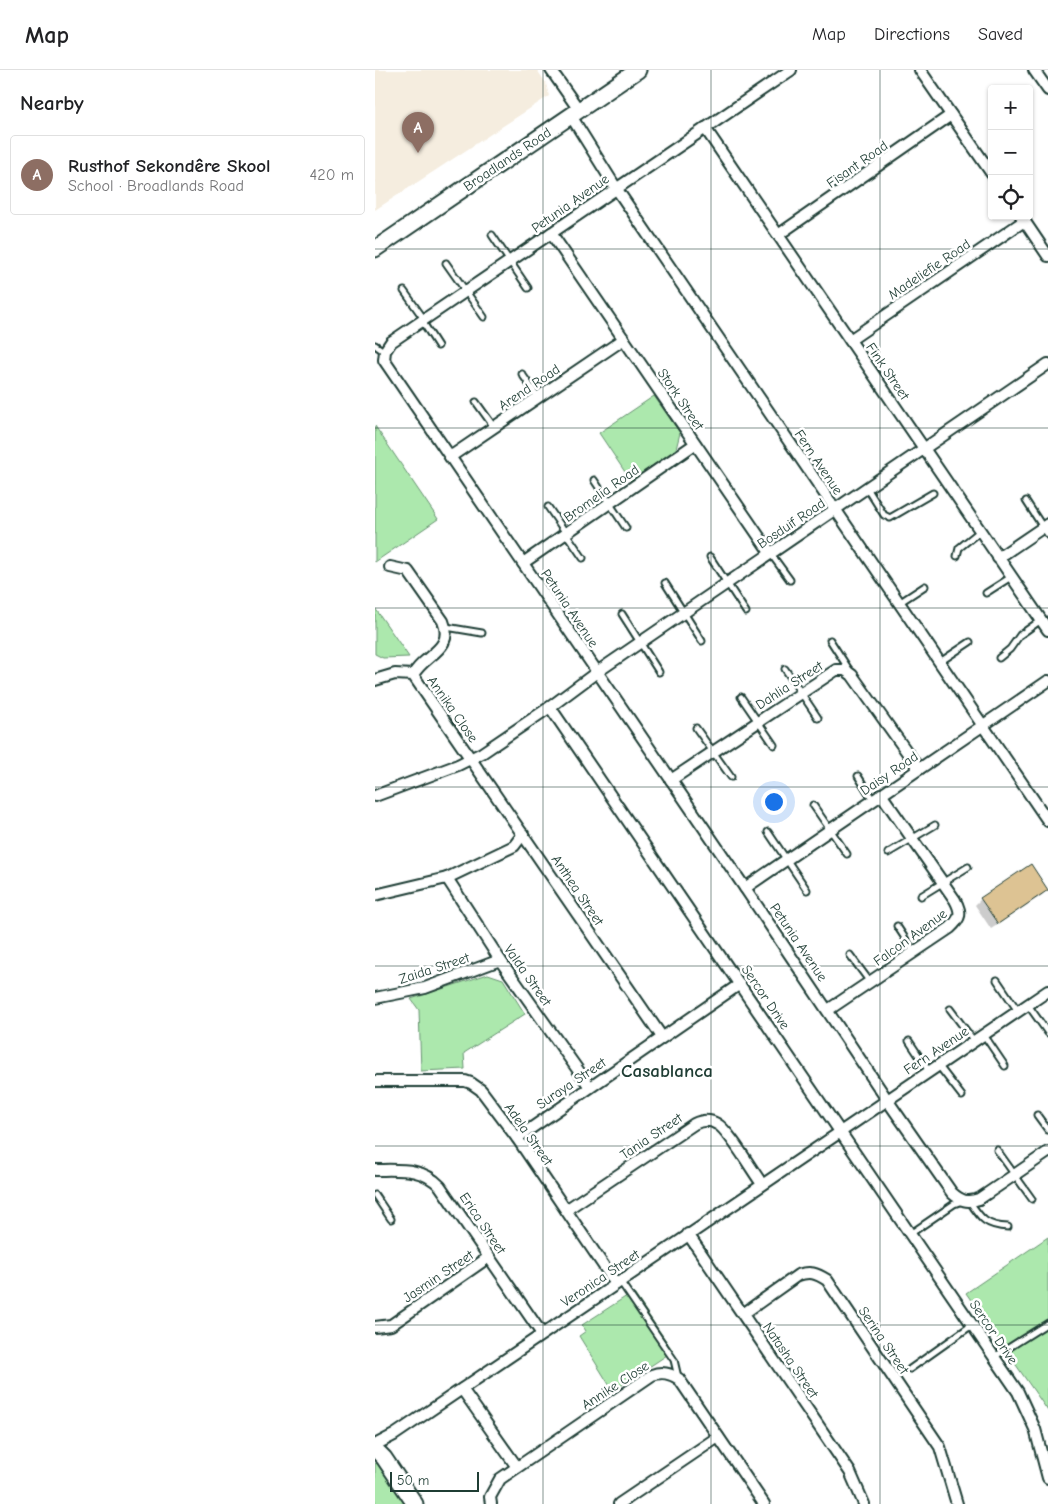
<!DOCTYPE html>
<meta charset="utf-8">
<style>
body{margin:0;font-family:"Comic Neue",sans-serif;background:#f2f2f2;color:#202124}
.controls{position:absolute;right:15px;top:15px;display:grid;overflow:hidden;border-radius:5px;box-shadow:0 1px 4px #0004}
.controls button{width:45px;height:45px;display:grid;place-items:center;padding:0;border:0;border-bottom:1px solid #e0e0e0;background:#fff;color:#202124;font:25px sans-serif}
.scale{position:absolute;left:15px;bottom:12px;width:89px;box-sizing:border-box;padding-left:5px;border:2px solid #1f3d34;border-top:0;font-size:14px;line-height:18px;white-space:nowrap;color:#1f3d34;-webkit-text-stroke:4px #fff;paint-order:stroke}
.you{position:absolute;left:398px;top:731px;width:18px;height:18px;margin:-12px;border:4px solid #fff;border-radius:50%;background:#1a73e8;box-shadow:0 0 0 8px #1a73e833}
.badge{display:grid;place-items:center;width:32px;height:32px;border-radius:50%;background:#db2777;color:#fff;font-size:16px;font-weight:700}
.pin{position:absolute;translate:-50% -41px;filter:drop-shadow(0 1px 2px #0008)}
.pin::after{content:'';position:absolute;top:26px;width:18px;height:15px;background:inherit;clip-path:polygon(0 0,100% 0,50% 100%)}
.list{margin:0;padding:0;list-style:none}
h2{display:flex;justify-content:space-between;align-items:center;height:65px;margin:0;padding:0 20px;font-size:21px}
h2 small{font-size:16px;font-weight:400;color:#757577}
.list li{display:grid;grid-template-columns:32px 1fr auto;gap:15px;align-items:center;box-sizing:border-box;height:80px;margin:0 10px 10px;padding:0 10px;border:1px solid #e0e0e0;border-radius:5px}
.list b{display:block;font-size:19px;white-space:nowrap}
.list p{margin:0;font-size:16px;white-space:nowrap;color:#757577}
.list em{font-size:16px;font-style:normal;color:#757577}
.icon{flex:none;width:28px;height:28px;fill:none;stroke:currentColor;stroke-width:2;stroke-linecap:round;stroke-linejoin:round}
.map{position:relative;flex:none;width:673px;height:1434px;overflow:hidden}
header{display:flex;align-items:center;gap:30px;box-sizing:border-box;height:70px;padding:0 25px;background:#fff;border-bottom:1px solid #e0e0e0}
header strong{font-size:24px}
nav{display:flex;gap:28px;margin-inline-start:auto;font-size:18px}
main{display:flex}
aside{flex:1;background:#fff}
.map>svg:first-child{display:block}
.built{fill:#f5eddf}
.green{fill:#ace8ad;stroke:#669270}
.shadow{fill:#0003}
.building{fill:#ddc393;stroke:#1f3d34}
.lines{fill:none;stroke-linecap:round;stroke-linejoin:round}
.lane-casing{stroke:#1f3d34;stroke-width:9}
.street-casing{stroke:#1f3d34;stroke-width:14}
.secondary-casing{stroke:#1f3d34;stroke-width:19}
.lane{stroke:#fff;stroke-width:5}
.street{stroke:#fff;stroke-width:10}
.secondary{stroke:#fff;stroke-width:15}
.grid{fill:none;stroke:#1f3d34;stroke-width:1;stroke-opacity:0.55}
.labels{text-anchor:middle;stroke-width:5;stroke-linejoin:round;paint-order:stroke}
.street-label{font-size:14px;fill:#1f3d34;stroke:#fff}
.district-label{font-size:19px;font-weight:bold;fill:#1f3d34;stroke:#fff}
</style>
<header>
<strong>Map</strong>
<nav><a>Map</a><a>Directions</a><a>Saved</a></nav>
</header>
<main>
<aside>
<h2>Nearby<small></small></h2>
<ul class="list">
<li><span class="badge" style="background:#8d6e63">A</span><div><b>Rusthof Sekondêre Skool</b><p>School · Broadlands Road</p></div><em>420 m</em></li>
</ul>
</aside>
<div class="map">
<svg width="673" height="1434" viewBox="0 0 673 1434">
<rect width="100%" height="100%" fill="#fff"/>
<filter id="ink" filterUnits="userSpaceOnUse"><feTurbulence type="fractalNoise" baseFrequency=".02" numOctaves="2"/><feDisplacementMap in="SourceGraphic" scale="10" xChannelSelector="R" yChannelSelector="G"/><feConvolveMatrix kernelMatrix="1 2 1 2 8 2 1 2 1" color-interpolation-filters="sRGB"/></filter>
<g filter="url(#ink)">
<polygon class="built" points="0,0 162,0 171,13 174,26 0,140"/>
<g class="green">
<polygon points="279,326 305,363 301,379 256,411 224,363"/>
<polygon points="0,356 63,449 0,492"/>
<polygon points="0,538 34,587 8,588 0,584"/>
<polygon points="113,904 128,909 150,944 89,983 90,999 46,1001 44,940 36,929"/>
<polygon points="673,1167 673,1341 591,1223"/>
<polygon points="258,1222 298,1281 238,1321 204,1266 211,1261 207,1255"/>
<polygon points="0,1380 40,1434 0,1434"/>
</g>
<polygon class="shadow" points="672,820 666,826 616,859 600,835 606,829"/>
<polygon class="building" points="656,794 673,820 623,854 605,828"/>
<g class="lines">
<defs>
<g id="lane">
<polyline points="117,165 153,218"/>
<polyline points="71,193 109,247"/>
<polyline points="29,221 49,249"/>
<polyline points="47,251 63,276"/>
<polyline points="0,275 10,282"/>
<polyline points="147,304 163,327"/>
<polyline points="101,332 119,357"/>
<polyline points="219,410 251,458"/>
<polyline points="492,418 509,445 515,448 558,423"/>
<polyline points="651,431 673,465"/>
<polyline points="173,437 208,488"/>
<polyline points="396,484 415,510"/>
<polyline points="582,486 584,478 605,461"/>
<polyline points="335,487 371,542"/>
<polyline points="290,513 327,571"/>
<polyline points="611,523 636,507"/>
<polyline points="524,533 550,516"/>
<polyline points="247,544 284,602"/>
<polyline points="71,557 107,563"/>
<polyline points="455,570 475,601"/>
<polyline points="624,588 635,579 645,565 666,550"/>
<polyline points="565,592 595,572"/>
<polyline points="410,599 443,648"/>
<polyline points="366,627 399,675"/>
<polyline points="321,658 356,707"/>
<polyline points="483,706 498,730"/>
<polyline points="438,735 472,784"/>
<polyline points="393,762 432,820"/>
<polyline points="513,783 560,755"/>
<polyline points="546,826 593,797"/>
<polyline points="522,856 539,882"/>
<polyline points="475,885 495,912"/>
<polyline points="622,910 643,941"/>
<polyline points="653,935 673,963"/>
<polyline points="575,939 599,971"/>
<polyline points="609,965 630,996"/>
<polyline points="534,971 554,1001"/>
<polyline points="563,995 587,1026"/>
<polyline points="662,1045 673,1060"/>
<polyline points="622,1080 657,1129"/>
<polyline points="0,1125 16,1149"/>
<path d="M 595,1132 C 606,1149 611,1156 633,1157"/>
<polyline points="535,1164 579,1134 587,1131"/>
<polyline points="245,1211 299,1290 303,1307"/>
<polyline points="619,1287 673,1253"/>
<polyline points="535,1299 597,1255"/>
</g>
<g id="street">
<polyline points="176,0 204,40"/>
<path d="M 416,0 L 16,272 L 10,281 L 9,290 L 370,818 L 517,1037 L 577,1123 C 586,1131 592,1133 604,1129 L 673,1082"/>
<polyline points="545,0 617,104"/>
<polyline points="659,0 673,20"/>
<polyline points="196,46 241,118 673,751"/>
<polyline points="330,58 673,560"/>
<polyline points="646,146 673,186"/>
<polyline points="176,163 396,484"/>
<polyline points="403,165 576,45"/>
<polyline points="475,270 649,151"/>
<polyline points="75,387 249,269"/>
<polyline points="623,488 673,454"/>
<polyline points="148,493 320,374"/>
<path d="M 15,497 L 33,501 L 68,551 C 80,580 49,584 38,605"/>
<polyline points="0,610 20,604 38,605 287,967"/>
<polyline points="175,637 643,1322 660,1359 673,1408"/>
<polyline points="296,710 461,600 470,600 477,605 544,699"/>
<polyline points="0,726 83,695 107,683 175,637 222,602 673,294"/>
<polyline points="72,808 125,890 215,1017"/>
<polyline points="370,818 673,611"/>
<polyline points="0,825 72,808 139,776 148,764"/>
<polyline points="0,928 50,918 125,890"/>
<path d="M 453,940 L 575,858 C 586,848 587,843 580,830 L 506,724"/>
<polyline points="0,1011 90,1011 96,1013 106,1020 142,1068 241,1214"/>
<polyline points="142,1068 365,914"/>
<path d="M 0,1100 C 25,1100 47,1097 65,1116 L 167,1264"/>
<path d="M 191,1140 L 319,1054 C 327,1050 334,1049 342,1054 C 353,1059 378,1102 387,1114"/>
<polyline points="313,1164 475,1402 489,1434"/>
<path d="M 368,1244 L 423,1205 C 435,1201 441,1203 452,1210 L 565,1377 L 582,1434"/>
<polyline points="0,1257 16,1255 114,1187"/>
<polyline points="87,1319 142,1397"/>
<polyline points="0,1375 19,1365 673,921"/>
<path d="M 116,1434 L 115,1427 L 125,1409 L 277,1305 C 287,1301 295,1303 304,1309 L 389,1434"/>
<polyline points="244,1434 343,1367"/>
</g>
<g id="secondary">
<polyline points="0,179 263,0"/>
<polyline points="0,1379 9,1388 40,1434"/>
</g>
</defs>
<use href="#lane" class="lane-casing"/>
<use href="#street" class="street-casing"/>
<use href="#secondary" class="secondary-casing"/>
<use href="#lane" class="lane"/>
<use href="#street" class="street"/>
<use href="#secondary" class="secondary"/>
</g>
</g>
<path class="grid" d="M 168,0 L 168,1434M 336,0 L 336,1434M 505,0 L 505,1434M 0,179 L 673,179M 0,358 L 673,358M 0,538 L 673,538M 0,717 L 673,717M 0,896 L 673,896M 0,1076 L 673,1076M 0,1255 L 673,1255"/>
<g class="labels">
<g class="street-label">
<text transform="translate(132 89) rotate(-34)" y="5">Broadlands Road</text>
<text transform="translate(482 94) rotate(-35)" y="5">Fisant Road</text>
<text transform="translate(195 133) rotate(-35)" y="5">Petunia Avenue</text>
<text transform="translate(554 199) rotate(-34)" y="5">Madeliefie Road</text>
<text transform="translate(513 301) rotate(56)" y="5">Fink Street</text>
<text transform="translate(154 317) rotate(-34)" y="5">Arend Road</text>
<text transform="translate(306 329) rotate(56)" y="5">Stork Street</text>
<text transform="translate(444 392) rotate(56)" y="5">Fern Avenue</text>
<text transform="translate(226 423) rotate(-35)" y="5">Bromelia Road</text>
<text transform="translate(416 453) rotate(-34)" y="5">Bosduif Road</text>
<text transform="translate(195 538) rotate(56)" y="5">Petunia Avenue</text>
<text transform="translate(414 615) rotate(-33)" y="5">Dahlia Street</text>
<text transform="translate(78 639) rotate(55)" y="5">Annika Close</text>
<text transform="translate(514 703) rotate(-34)" y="5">Daisy Road</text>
<text transform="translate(203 820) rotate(56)" y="5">Anthea Street</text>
<text transform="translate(535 867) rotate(-36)" y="5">Falcon Avenue</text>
<text transform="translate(424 872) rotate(56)" y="5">Petunia Avenue</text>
<text transform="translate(59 898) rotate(-18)" y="5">Zaida Street</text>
<text transform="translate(153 905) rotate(55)" y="5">Valda Street</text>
<text transform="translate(391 927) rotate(56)" y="5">Sercor Drive</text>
<text transform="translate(561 980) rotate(-34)" y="5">Fern Avenue</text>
<text transform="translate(196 1013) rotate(-34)" y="5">Suraya Street</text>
<text transform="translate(154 1064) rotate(55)" y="5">Adela Street</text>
<text transform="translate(276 1066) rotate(-34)" y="5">Tania Street</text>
<text transform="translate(108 1153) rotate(56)" y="5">Erica Street</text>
<text transform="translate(63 1206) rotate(-34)" y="5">Jasmin Street</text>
<text transform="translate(225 1208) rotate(-34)" y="5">Veronica Street</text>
<text transform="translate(619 1262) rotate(56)" y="5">Sercor Drive</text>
<text transform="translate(509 1270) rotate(56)" y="5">Serina Street</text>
<text transform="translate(416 1290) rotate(56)" y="5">Natasha Street</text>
<text transform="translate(240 1315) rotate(-33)" y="5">Annike Close</text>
</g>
<g class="district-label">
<text x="292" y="1007">Casablanca</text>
</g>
</g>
</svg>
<div class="controls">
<button>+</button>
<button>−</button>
<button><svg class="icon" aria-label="locate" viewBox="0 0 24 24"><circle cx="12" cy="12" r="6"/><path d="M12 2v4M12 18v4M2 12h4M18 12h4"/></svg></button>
</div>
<div class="scale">50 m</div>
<div class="you"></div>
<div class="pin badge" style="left:43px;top:83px;background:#8d6e63">A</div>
</div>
</main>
